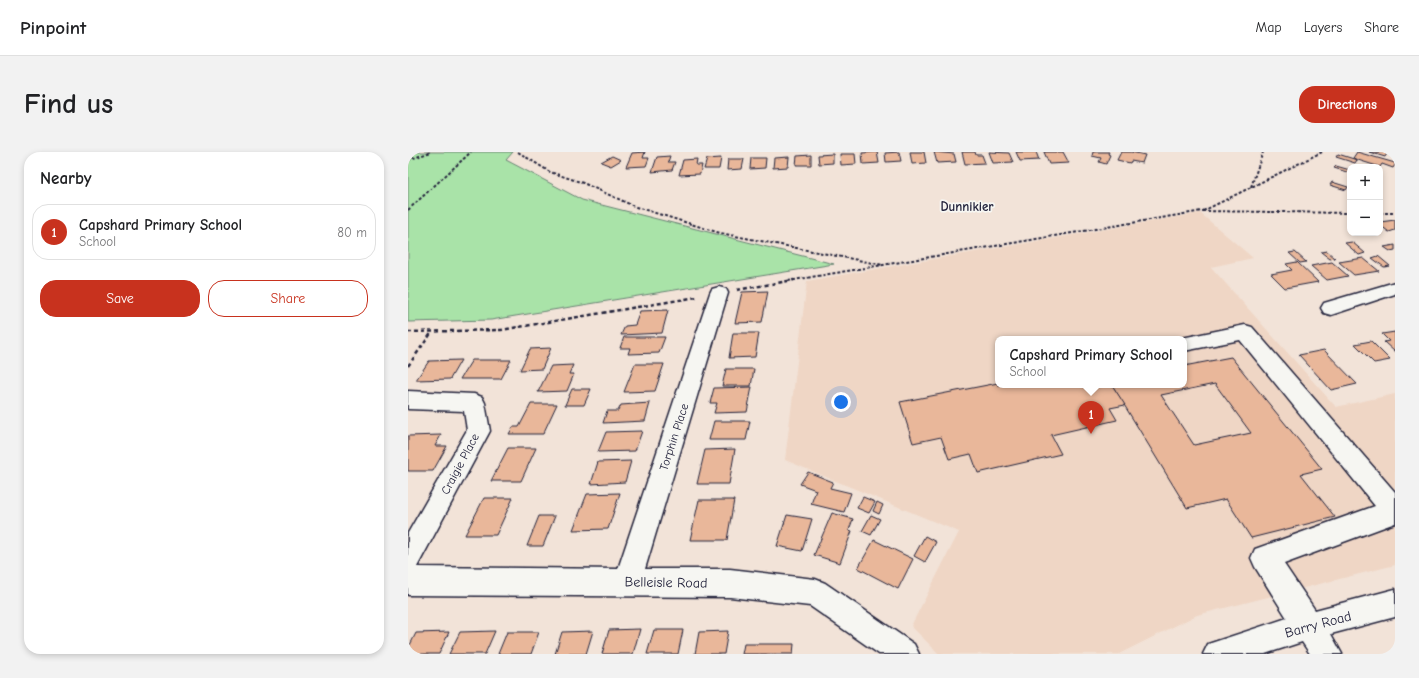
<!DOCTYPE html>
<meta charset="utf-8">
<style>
body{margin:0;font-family:"Comic Neue",sans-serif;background:#f2f2f2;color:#202124}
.controls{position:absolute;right:12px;top:12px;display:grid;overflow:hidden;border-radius:8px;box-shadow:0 2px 6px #0003}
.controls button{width:36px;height:36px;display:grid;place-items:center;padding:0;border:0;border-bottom:1px solid #e0e0e0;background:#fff;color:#202124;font:20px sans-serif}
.you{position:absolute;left:433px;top:250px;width:14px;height:14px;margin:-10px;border:3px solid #fff;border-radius:50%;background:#1a73e8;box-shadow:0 0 0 6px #1a73e833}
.badge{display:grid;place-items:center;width:26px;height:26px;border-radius:50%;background:#c8321e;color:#fff;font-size:13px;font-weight:700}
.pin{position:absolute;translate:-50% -33px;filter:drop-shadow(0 1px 2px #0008)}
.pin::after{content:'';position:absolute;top:21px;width:14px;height:12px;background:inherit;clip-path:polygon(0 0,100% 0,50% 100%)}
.popup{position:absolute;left:587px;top:184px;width:192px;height:52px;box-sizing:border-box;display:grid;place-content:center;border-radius:8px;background:#fff;filter:drop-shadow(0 1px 3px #0005);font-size:13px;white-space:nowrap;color:#757577}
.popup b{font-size:15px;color:#202124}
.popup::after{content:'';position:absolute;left:50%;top:100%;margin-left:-8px;border:8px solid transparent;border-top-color:#fff}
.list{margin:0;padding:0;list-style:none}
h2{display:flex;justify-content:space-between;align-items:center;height:52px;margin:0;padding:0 16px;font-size:17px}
h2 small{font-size:13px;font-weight:400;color:#757577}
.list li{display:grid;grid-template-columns:26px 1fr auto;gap:12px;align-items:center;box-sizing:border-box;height:56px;margin:0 8px 8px;padding:0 8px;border:1px solid #e0e0e0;border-radius:16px}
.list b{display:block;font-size:15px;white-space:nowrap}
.list p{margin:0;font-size:13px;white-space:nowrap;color:#757577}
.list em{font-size:13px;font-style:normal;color:#757577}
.actions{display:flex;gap:8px;padding:12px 16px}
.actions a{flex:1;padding:9px 0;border:1px solid #c8321e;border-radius:16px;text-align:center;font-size:14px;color:#c8321e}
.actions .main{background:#c8321e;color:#fff}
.map{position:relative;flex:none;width:987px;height:502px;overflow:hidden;border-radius:16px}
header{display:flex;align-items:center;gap:24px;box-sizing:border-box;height:56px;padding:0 20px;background:#fff;border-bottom:1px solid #e0e0e0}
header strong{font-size:19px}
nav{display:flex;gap:22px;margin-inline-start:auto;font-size:14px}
.intro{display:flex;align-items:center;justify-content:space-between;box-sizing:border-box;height:96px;padding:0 24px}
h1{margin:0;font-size:28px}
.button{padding:10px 18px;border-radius:16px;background:#c8321e;color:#fff;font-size:14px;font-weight:700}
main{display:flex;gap:24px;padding:0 24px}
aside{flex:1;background:#fff;border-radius:16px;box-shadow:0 2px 6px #0003}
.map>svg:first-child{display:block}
.built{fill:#efd6c5;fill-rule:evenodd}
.green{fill:#a9e3a8;stroke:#668272}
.building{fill:#e9b79a;stroke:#22223b;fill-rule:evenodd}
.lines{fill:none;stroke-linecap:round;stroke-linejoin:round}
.minor-casing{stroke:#22223b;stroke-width:3}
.path-far1{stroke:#22223b;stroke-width:2;stroke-dasharray:3 2;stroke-linecap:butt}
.path{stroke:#22223b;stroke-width:2.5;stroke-dasharray:4 3;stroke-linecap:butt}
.minor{fill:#f6f6f2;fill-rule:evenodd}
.labels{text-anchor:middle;stroke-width:3.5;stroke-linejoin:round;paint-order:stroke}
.street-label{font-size:12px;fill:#22223b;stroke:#f6f6f2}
.far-district-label{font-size:13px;font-weight:bold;fill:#22223b;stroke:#f6f6f2}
.near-street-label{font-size:14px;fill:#22223b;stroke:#f6f6f2}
</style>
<header>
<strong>Pinpoint</strong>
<nav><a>Map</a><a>Layers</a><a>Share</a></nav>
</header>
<div class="intro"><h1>Find us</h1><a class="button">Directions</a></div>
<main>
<aside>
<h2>Nearby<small></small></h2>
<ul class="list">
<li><span class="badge">1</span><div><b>Capshard Primary School</b><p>School</p></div><em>80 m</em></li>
</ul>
<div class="actions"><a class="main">Save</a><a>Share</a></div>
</aside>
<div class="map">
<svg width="987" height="502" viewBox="0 0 987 502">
<rect width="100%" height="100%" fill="#f2e3d8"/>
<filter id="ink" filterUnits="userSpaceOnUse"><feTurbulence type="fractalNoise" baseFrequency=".025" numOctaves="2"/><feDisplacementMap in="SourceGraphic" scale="8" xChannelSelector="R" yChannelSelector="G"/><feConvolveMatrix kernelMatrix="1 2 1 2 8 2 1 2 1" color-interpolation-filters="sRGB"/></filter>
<g filter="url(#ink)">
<path class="built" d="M 792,61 L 845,106 L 803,115 L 928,255 L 987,242 L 987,413 L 789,463 L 711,502 L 531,502 L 503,474 L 551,380 L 377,308 L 399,129 ZM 590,187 L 776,187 L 776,233 L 590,233 Z"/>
<polygon class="green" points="0,0 105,0 98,8 174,48 426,112 83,168 0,170"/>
<g class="building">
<polygon points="237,0 235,6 241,6 238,14 218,15 224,1"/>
<polygon points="469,0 471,11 455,12 454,1"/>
<polygon points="491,0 493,9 478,10 477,1"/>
<polygon points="502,0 516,0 518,11 504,12"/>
<polygon points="526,0 546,2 548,10 529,11"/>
<polygon points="554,0 567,0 568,3 574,3 577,11 557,12"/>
<polygon points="581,0 601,1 605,10 585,11"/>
<polygon points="608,0 628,0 631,8 612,9"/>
<polygon points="636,0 655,0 661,11 641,12"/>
<polygon points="685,0 701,0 700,2 702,3 698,12 691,10 693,6 684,4"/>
<polygon points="713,0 723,0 737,3 734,11 723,9 722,11 709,8"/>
<polygon points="949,0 987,11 987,13 985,16 974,12 972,15 950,8 945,6"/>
<polygon points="961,0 980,0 977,5"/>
<polygon points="425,2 425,11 411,12 410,3"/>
<polygon points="432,2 447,2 448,12 433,13"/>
<polygon points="930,2 949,8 947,11 928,5"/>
<polygon points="403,3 403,13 388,13 389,4"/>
<polygon points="204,4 213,8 203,14 193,10"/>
<polygon points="262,4 260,10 267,10 264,18 244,20 249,5"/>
<polygon points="381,5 380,15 365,16 366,6"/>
<polygon points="313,6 311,17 296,17 299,7"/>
<polygon points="343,6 358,6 357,16 342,17"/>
<polygon points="289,7 288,13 294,13 292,22 271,23 275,8"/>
<polygon points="320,7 336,7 334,17 319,18"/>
<polygon points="928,14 942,18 942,21 926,16"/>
<polygon points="924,30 940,35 938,38 922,33"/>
<polygon points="987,68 987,78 981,80 972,73 972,70"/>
<polygon points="944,90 957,101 951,103 937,91"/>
<polygon points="987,93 987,98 982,99 976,95"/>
<polygon points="919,99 927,106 922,107 913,100"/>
<polygon points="887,100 898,110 892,111 881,101"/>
<polygon points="970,104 982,114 976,115 964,106"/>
<polygon points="955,106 971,119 946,123 931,110"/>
<polygon points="889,110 910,130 877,136 863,122 884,118 878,112"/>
<polygon points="924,110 940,124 919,128 903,114"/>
<polygon points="360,139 354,170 327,171 334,140"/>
<polygon points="260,158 254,181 213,183 217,174 227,173 232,159"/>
<polygon points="987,180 987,200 976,190 981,189 974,182"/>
<polygon points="325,181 351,181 347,205 321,206"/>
<polygon points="216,185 257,185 251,201 220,202 222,196 212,196"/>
<polygon points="963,189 982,208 966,211 947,192"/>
<polygon points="143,196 134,217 112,218 122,197"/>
<polygon points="916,198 949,232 923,238 891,203"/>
<path d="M 823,205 L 914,317 L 893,322 L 927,365 L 843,386 L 818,347 L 779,356 L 704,233 L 776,233 L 776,214 ZM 807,232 L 843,281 L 786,293 L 753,243 Z"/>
<polygon points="53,208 42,227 8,228 21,209"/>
<polygon points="64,208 103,208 93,227 52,227"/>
<polygon points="227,212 256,212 247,239 216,240"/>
<polygon points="165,213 161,222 166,222 159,239 130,240 143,214"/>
<polygon points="318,217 346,217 343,234 314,234"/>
<polygon points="590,231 590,233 704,233 717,253 702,256 709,268 643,283 653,302 570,321 563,302 541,307 533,285 505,291 492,250"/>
<polygon points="344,235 339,260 306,261 309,251 302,251 306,236"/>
<polygon points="164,237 183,237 176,253 157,253"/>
<polygon points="242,251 237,269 195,271 199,259 210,259 213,253"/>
<polygon points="123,252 149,252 135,282 101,282 105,275 111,275"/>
<polygon points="306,269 342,269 338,288 301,288"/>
<polygon points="234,279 227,299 190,300 198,280"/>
<polygon points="33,283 27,294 39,294 25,319 0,319 0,284"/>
<polygon points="100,296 128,296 113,329 83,329"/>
<polygon points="327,297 321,332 289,332 297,298"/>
<polygon points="223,309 217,330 183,332 190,310"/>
<polygon points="400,320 425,330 422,336 443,341 436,360 403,352 408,338 392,332"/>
<polygon points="212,341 200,377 165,378 179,342"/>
<polygon points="455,345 467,350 461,361 449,356"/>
<polygon points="76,346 105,346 88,383 57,383"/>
<polygon points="291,348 326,348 319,388 282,388"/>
<polygon points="469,350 475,353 471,362 465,359"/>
<polygon points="424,361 445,367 441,378 444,379 432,411 406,403"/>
<polygon points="379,363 404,367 394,399 369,394"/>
<polygon points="463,363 472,367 463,383 454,379"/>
<polygon points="131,364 147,364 135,394 119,394"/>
<polygon points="517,384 528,390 517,410 506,404"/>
<polygon points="466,388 505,407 490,437 450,416"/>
<polygon points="232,477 225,502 194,502 201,478"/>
<polygon points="246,478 275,478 270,502 239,502"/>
<polygon points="87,479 77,502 41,502 52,480"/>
<polygon points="185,479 178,502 147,502 154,480"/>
<polygon points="320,479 316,502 287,502 291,480"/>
<polygon points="41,480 31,502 0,502 0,497 8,481"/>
<polygon points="99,480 131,480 123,502 90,502"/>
<polygon points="336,492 386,492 385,502 334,502"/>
</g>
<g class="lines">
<defs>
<g id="minor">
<polygon points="987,130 987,142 923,163 916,161 913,156 916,151"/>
<polygon points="311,135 318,137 320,141 237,417 322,417 407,427 417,431 506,492 511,502 471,502 402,454 322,445 0,443 0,381 59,278 56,259 0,257 0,239 66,242 74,245 77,251 82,279 9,415 210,417 302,141 304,137"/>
<polygon points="837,173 844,175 987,340 987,371 876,412 907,458 987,437 987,465 923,482 934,502 902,502 894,490 857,502 795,502 800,492 879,466 847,415 843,406 847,397 967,354 832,188 776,199 776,187 769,187"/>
</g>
</defs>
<use href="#minor" class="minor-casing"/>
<g class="path-far1">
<polyline points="110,0 142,20 175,31 228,55 312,81 475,113"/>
<polyline points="0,8 23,0"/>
<polyline points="843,35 855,0"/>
<polyline points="0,58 63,0"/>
<polyline points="795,59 914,0"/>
<polyline points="972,61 987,61"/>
<polyline points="380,129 794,59 942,61"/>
</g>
<g class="path">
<polyline points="329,138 386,128"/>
<polyline points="0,180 93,178 289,145"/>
<polyline points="0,214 24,180"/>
</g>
<use href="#minor" class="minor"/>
</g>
</g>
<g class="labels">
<g class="street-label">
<text transform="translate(266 285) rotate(-72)" y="4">Torphin Place</text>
<text transform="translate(52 312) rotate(-62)" y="4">Craigie Place</text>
</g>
<g class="far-district-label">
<text x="559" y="59">Dunnikier</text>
</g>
<g class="near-street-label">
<text transform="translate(258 430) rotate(1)" y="5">Belleisle Road</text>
<text transform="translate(910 472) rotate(-15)" y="5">Barry Road</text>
</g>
</g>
</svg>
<div class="controls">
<button>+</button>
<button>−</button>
</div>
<div class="you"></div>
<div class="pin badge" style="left:683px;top:282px">1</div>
<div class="popup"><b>Capshard Primary School</b>School</div>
</div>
</main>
